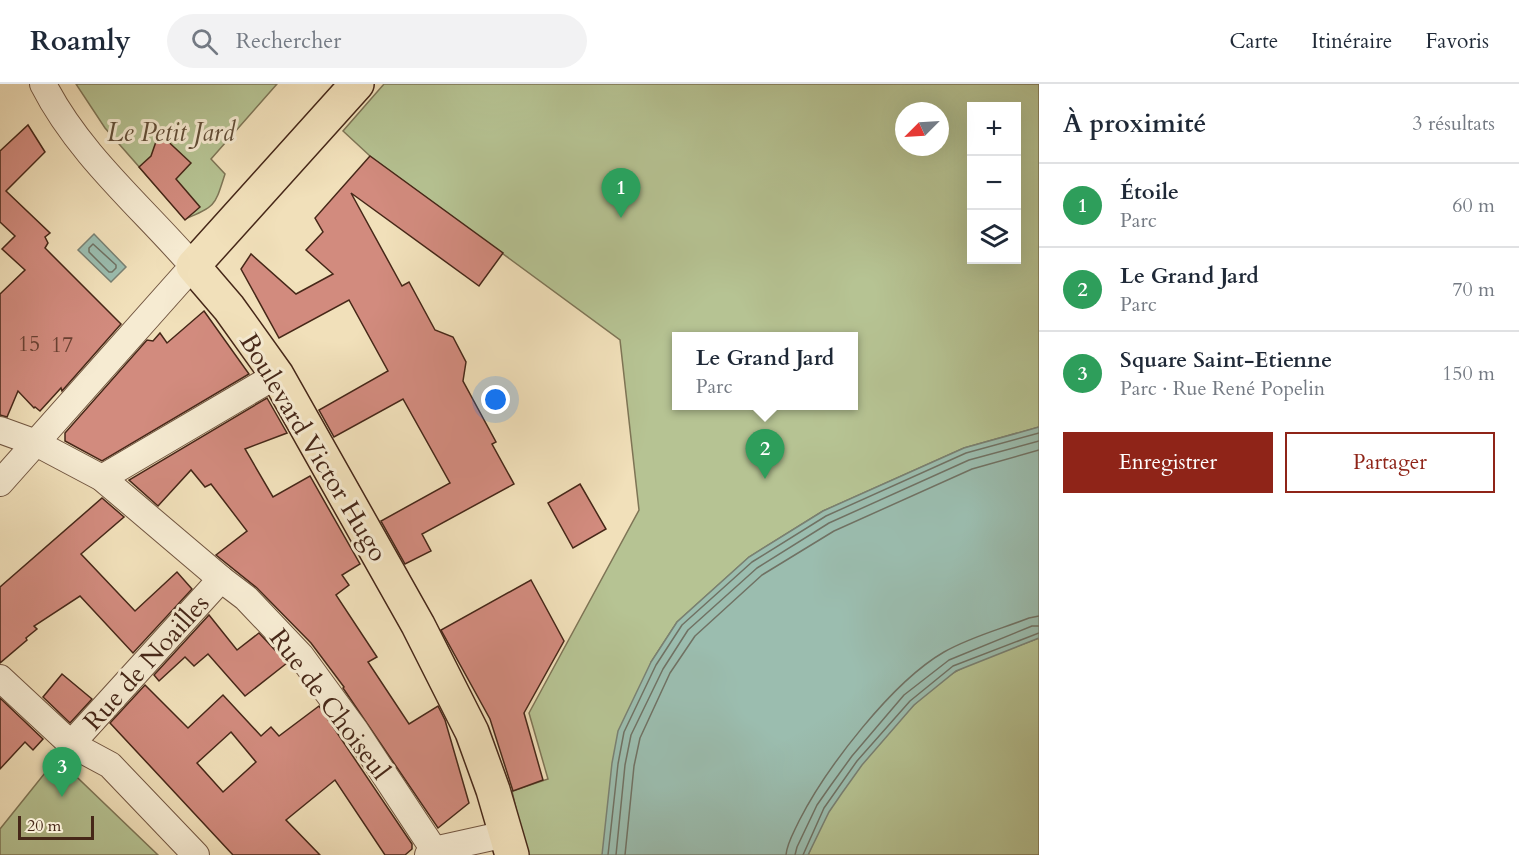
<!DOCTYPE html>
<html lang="fr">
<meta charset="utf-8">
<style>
body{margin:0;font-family:Cardo,serif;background:#f2f2f3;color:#1f2937}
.controls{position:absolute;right:18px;top:18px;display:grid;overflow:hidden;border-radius:0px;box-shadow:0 6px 24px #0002}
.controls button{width:54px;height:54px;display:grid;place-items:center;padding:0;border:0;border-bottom:2px solid #e0e1e3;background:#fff;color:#1f2937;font:30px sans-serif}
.compass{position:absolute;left:895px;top:18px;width:54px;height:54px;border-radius:50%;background:#fff;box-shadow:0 6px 24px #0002;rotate:246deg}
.scale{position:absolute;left:18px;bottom:15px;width:76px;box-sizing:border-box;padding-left:6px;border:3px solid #462718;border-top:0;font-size:16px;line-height:21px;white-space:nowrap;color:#462718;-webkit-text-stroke:4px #f6ebd2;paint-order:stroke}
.you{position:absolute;left:496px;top:316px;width:21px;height:21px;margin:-15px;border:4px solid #fff;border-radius:50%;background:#1a73e8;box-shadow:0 0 0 9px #1a73e833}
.badge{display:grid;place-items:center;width:39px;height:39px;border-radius:50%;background:#8f2418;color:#fff;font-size:20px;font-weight:700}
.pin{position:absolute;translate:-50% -50px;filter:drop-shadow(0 2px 3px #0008)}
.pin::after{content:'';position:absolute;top:32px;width:21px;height:18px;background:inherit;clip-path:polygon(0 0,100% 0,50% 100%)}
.popup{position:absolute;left:672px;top:248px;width:186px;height:78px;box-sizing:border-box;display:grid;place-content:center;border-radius:0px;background:#fff;filter:drop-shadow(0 2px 4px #0005);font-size:20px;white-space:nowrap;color:#747a83}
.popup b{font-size:22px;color:#1f2937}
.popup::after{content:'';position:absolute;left:50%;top:100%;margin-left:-12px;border:12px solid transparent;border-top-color:#fff}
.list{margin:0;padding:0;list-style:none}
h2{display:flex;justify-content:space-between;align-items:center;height:78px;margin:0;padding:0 24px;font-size:26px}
h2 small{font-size:20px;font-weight:400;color:#747a83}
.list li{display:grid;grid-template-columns:39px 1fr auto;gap:18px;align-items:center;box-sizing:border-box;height:84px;padding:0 24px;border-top:2px solid #e0e1e3}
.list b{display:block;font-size:22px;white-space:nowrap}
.list p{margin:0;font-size:20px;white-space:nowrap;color:#747a83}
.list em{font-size:20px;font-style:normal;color:#747a83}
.actions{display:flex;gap:12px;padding:18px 24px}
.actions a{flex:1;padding:14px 0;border:2px solid #8f2418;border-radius:0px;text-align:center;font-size:21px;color:#8f2418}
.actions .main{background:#8f2418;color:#fff}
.icon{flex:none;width:33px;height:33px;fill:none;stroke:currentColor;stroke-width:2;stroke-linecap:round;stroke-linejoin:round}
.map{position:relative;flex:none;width:1039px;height:771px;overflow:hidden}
header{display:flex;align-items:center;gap:36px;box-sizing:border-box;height:84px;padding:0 30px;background:#fff;border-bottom:2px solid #e0e1e3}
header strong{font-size:28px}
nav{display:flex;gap:33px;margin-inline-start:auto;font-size:21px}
.search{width:420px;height:54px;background:#f2f2f3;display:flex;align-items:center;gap:15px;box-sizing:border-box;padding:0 21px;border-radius:33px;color:#747a83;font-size:22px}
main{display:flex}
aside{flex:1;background:#fff}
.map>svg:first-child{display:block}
.green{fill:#b6c393;stroke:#7e7556;stroke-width:1.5;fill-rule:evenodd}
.water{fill:#9bbdaf;stroke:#798173;stroke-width:1.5}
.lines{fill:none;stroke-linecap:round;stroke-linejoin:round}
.shore{stroke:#707264;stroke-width:1.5}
.building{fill:#d28b7e;stroke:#462718;stroke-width:1.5;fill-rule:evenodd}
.minor-casing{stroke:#715540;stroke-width:28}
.major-casing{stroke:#462718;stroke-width:36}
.minor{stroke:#f6ebd2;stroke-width:26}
.major{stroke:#f1e0ba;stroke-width:33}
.labels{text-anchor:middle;stroke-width:6;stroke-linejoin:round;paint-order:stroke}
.number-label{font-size:22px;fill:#694032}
.park-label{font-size:26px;font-style:italic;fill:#624e37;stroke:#f6ebd2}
.street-label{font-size:26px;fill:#462718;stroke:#f6ebd2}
</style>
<header>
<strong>Roamly</strong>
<div class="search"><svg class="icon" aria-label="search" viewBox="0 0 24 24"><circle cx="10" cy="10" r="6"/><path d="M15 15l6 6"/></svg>Rechercher</div>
<nav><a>Carte</a><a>Itinéraire</a><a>Favoris</a></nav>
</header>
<main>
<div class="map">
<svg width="1039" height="771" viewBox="0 0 1039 771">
<rect width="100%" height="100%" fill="#f1e0ba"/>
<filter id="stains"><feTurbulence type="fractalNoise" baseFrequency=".00333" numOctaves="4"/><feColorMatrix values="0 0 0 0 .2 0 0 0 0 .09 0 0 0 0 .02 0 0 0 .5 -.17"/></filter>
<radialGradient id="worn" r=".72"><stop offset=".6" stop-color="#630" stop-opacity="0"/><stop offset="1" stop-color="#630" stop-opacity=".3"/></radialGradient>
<g class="green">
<path d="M 76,0 L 277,0 L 211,75 L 225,90 C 215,121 216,123 185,135 L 105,44 Z"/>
<path d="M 384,0 L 1039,0 L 1039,343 L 964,364 L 823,427 L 749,473 L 677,538 L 651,578 L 605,771 L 522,771 L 520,742 L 512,707 L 548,695 L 529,629 L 639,426 L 620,256 L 370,72 L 343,47 ZM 972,22 L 1016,22 L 1016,176 L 972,176 ZM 904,27 L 940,27 L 940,63 L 904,63 ZM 676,252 L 854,252 L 854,322 L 676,322 Z"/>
<path d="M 1039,554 L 1039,771 L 808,771 C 814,757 820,743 828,729 C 851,688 913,613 953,589 C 978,574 1012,565 1039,554 Z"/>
<polygon points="57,674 158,771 0,771 0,745"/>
</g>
<g class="water">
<polygon points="94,150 126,183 111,198 78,166"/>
<polygon points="1039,343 1039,554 956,587 914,621 862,681 842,709 829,728 808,771 602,771 612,679 618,647 651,578 677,538 749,473 823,427 964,364"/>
</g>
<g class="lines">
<g class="shore">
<polygon points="93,160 116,181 116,184 112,188 109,188 89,168 89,164"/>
<polyline points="608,771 618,680 624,648 656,581 682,541 752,478 826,432 966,369 1039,349"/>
<polyline points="616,771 625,681 631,651 663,585 688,546 757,484 829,439 969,376 1039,357"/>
<polyline points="625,771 634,682 640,654 670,589 695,552 762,491 834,447 972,385 1039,366"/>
<path d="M 786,771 C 787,759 794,748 799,737 C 826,684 892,598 944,568 C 970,553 1001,545 1029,534 L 1039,532"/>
<polyline points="795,771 797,763 817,721 831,701 852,672 904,611 949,576 1032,542 1039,542"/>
<polyline points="803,771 824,724 857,677 910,617 953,582 1039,549"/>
</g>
</g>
<g class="building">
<polygon points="28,41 45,68 6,107 50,149 45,153 48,159 45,164 121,240 62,307 61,304 40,327 35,323 34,324 18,307 7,333 0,331 0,210 25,186 2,165 15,152 0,138 0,67"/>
<polygon points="159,49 191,79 176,95 200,123 185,136 139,83 151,72"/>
<polygon points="370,72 503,169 479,202 351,109 402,202 409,198 435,246 453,253 466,278 463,297 496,358 492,360 514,400 422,450 431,467 405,480 381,437 450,399 403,315 334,353 319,326 388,287 349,216 279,254 241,185 251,170 296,210 333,190 306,166 323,148 315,134"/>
<polygon points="204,227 249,290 102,377 65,357 65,349 147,256 153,257 160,249 167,259"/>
<polygon points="267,314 287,349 245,365 273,413 310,392 360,480 342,491 349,501 336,511 377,573 368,578 409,640 438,622 445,636 469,719 438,744 343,604 344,603 311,559 257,504 216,471 247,447 211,400 205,403 191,386 158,422 129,396"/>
<polygon points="580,400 606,445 573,464 548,419"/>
<polygon points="102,414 124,433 81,470 135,527 177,488 192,505 133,569 80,512 34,542 37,545 26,554 27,556 0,579 0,503"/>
<polygon points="531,496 564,557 524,629 543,696 513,707 490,635 441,546"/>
<polygon points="209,531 237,566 259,549 287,579 245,612 208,570 194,582 185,573 159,597 154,591"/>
<polygon points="62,590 92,615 70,639 43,613"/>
<path d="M 145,601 L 188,644 L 223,611 L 261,652 L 271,643 L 279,652 L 319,622 L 412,760 L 412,765 L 405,771 L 385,771 L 335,696 L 286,736 L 320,771 L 233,771 L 110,639 ZM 231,648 L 256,678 L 223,708 L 197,679 Z"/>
<polygon points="0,614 43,655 33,666 25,658 0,685"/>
</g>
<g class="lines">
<defs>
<g id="minor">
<polyline points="0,346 36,359 102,394 221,495 246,514 301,572 355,646 434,766"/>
<polyline points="102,394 277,291"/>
<path d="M 0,399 L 193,182 C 142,123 79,71 43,0"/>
<polyline points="0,594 71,660 110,681 196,771"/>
<polyline points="71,660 221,495"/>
<polyline points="428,771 434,766 506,750"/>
</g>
<polyline id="major" points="357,0 193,182 229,224 277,291 418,541 472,648 493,706 512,771"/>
</defs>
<use href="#minor" class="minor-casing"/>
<use href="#major" class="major-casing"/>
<use href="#minor" class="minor"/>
<use href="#major" class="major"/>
</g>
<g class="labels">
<g class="number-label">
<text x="29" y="267">15</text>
<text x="62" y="268">17</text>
</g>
<g class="park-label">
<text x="171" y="57">Le Petit Jard</text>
</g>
<g class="street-label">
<text transform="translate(314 363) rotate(59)" y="9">Boulevard Victor Hugo</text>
<text transform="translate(146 578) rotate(-48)" y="9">Rue de Noailles</text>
<text transform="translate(330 620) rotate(53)" y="9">Rue de Choiseul</text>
</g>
</g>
<rect width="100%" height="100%" filter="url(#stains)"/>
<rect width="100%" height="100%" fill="url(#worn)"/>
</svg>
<div class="controls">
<button>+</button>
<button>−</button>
<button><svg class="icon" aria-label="layers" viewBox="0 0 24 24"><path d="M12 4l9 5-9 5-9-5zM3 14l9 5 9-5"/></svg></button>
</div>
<svg class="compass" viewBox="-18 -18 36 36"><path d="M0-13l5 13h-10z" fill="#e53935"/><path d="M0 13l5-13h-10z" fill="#747a83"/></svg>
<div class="scale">20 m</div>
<div class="you"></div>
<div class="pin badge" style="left:621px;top:134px;background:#2e9e5b">1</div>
<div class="pin badge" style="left:765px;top:395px;background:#2e9e5b">2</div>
<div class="popup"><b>Le Grand Jard</b>Parc</div>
<div class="pin badge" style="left:62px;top:713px;background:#2e9e5b">3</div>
</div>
<aside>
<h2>À proximité<small>3 résultats</small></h2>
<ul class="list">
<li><span class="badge" style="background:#2e9e5b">1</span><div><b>Étoile</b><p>Parc</p></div><em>60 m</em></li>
<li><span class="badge" style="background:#2e9e5b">2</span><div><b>Le Grand Jard</b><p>Parc</p></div><em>70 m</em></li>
<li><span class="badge" style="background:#2e9e5b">3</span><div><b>Square Saint-Etienne</b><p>Parc · Rue René Popelin</p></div><em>150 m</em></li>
</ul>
<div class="actions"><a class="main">Enregistrer</a><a>Partager</a></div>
</aside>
</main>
